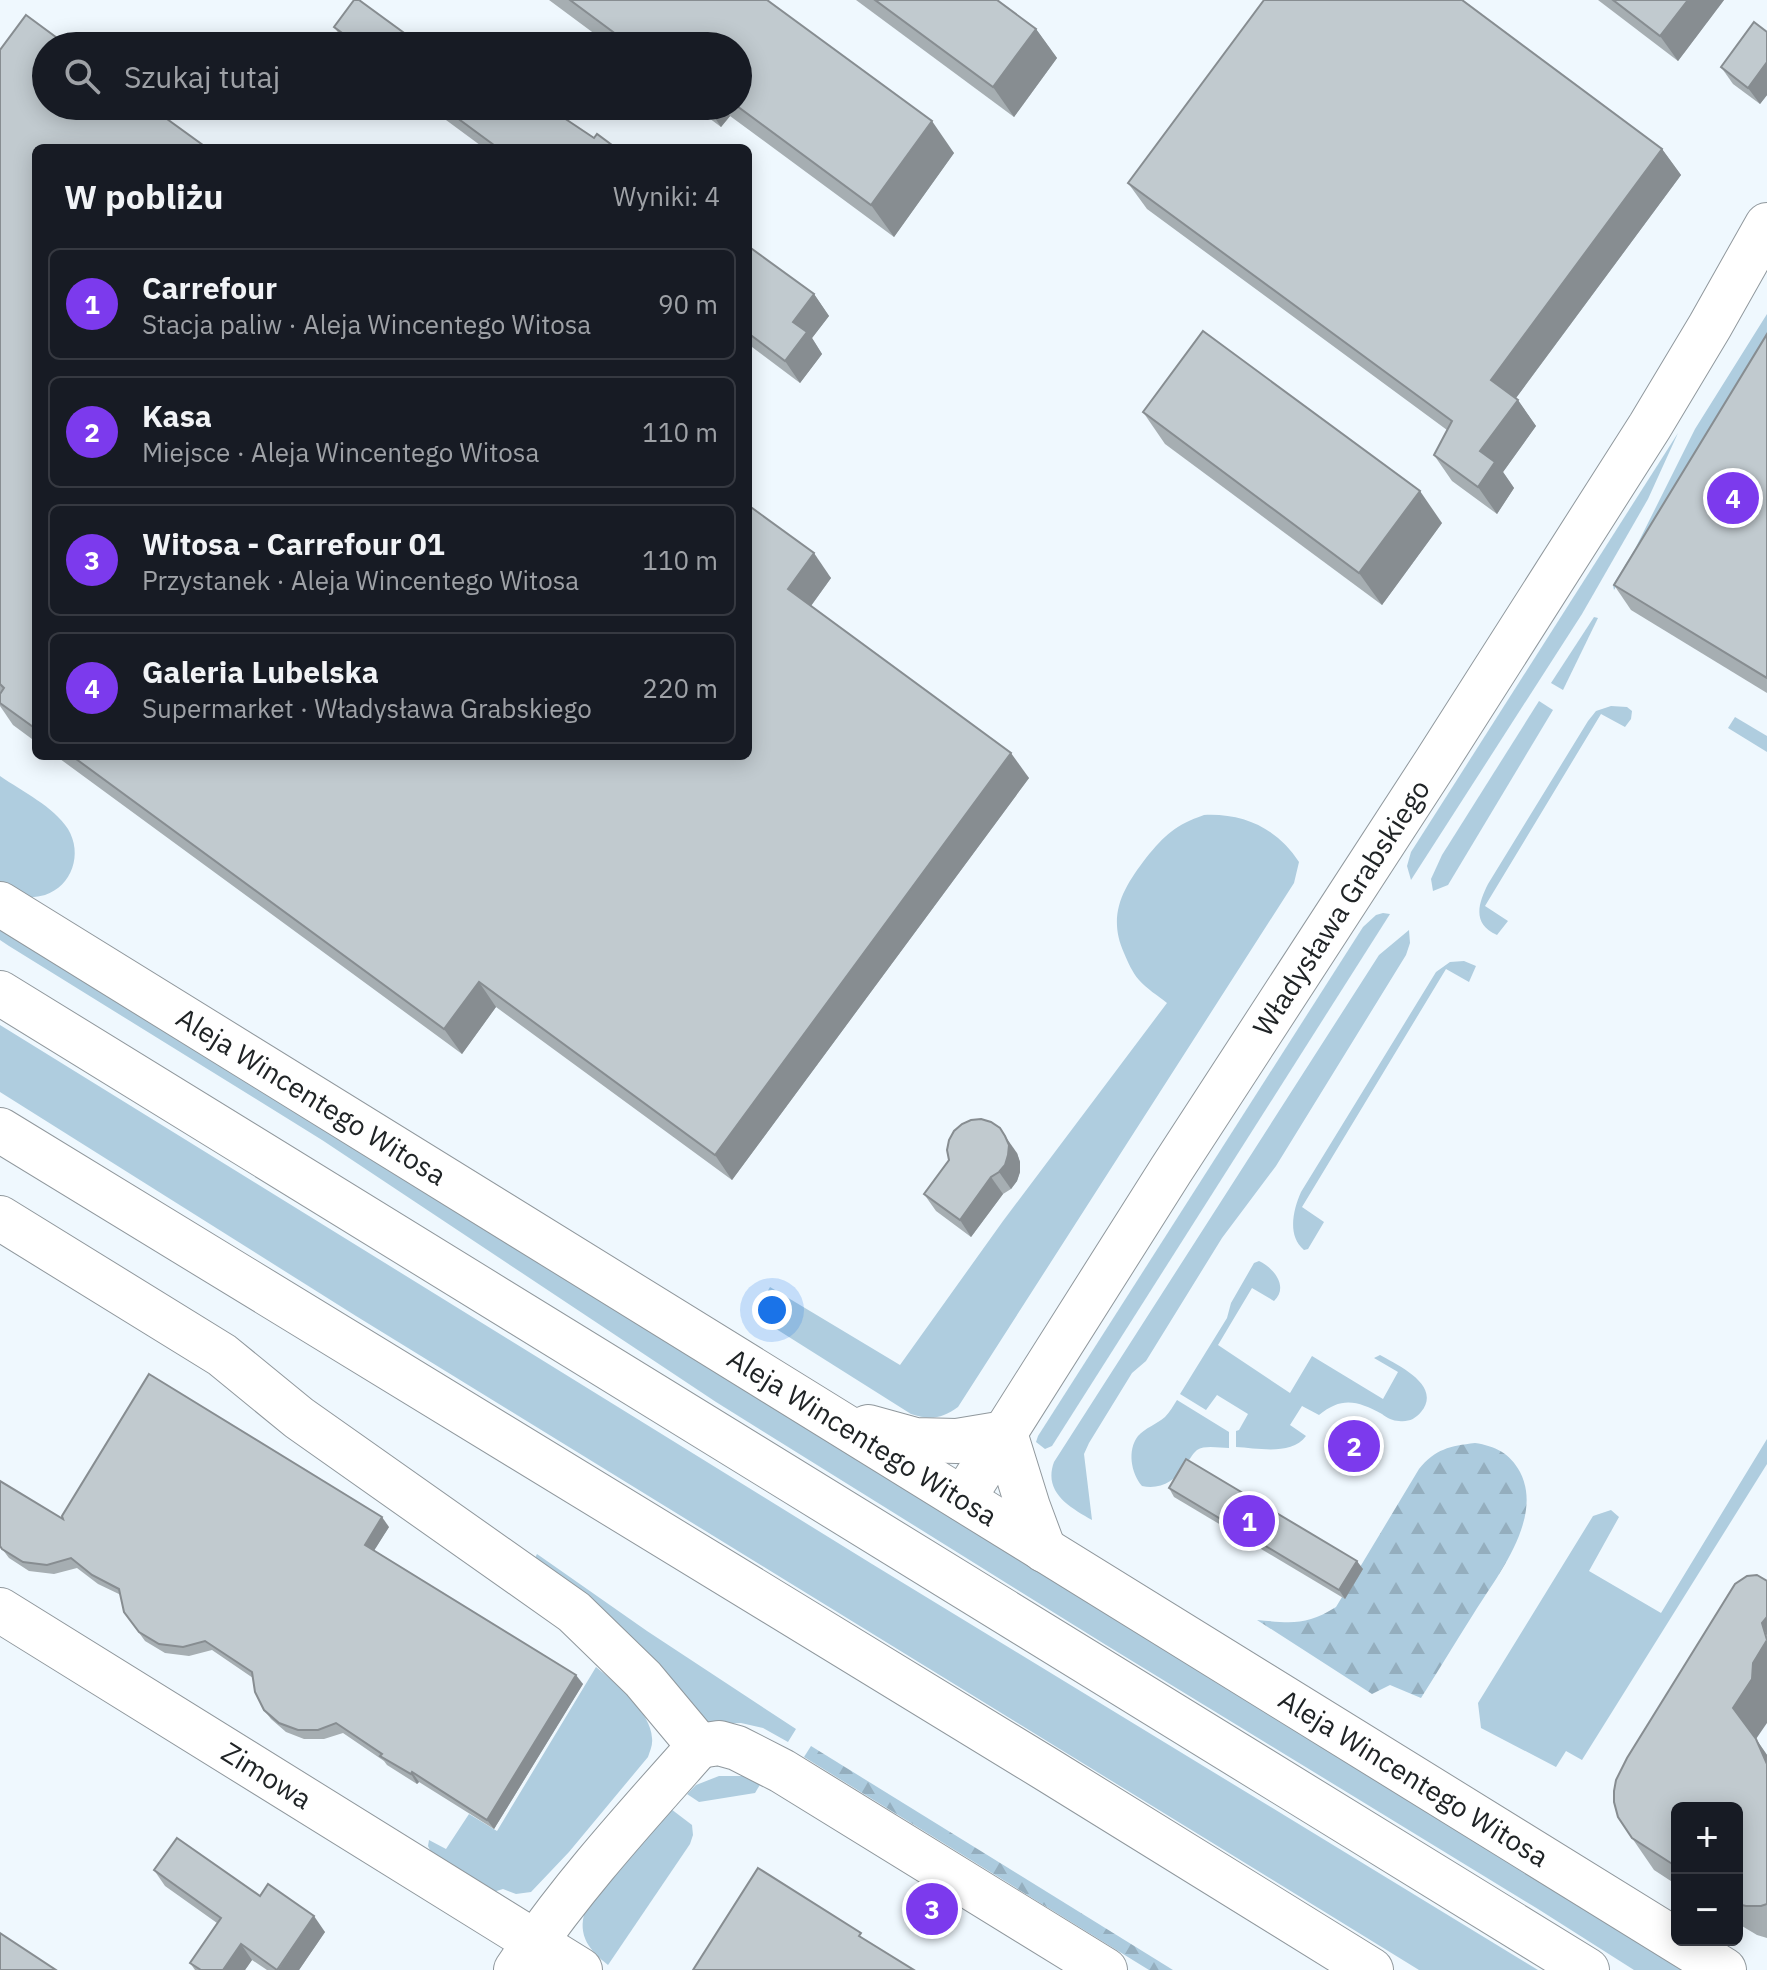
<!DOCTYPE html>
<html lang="pl">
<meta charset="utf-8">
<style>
body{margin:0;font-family:"IBM Plex Sans",sans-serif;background:#20242c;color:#f1f3f6}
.controls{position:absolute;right:24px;bottom:24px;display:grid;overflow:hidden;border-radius:12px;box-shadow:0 4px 20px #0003}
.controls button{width:72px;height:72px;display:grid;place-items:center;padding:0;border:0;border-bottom:2px solid #363941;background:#171b24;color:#f1f3f6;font:40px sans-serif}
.you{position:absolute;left:772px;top:1310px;width:28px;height:28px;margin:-20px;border:6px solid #fff;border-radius:50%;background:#1a73e8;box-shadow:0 0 0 12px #1a73e833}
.badge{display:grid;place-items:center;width:52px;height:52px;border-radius:50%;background:#7c3aed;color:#fff;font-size:26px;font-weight:700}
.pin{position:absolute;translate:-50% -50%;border:4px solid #fff;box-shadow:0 2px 8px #0006}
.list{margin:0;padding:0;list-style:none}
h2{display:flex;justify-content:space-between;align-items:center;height:104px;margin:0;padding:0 32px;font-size:34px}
h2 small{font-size:26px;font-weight:400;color:#9ea1a6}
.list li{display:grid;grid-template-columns:52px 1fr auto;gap:24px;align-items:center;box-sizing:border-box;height:112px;margin:0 16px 16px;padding:0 16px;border:2px solid #363941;border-radius:12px}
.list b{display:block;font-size:30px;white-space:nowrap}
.list p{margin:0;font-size:26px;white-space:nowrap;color:#9ea1a6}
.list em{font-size:26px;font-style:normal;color:#9ea1a6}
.icon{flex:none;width:44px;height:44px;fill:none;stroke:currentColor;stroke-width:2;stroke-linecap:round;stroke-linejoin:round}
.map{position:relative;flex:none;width:1767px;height:1970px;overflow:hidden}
.search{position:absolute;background:#171b24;box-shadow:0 4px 20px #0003;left:32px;top:32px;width:720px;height:88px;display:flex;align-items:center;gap:20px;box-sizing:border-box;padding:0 28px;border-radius:44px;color:#9ea1a6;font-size:30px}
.panel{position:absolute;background:#171b24;box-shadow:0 4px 20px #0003;left:32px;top:144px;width:720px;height:616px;border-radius:12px}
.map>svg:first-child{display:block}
.grass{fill:#afcddf}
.forest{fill:url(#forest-firs)}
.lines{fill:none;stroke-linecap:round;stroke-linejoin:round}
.minor-casing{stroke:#90989d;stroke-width:46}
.major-casing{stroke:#90989d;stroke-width:46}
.minor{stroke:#fff;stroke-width:44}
.major{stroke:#fff;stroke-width:44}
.wall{fill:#a6aeb2}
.shaded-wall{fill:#878d91}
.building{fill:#c1cacf;stroke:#878d91;stroke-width:2}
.labels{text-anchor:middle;stroke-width:7;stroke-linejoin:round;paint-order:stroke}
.street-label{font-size:28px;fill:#202426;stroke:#eff8fe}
</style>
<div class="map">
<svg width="1767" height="1970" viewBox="0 0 1767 1970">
<defs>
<pattern id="forest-firs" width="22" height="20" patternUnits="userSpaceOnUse" patternTransform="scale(2)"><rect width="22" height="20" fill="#accbde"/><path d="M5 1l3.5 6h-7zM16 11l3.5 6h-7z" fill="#94aebe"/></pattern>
</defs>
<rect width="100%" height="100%" fill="#eff8fe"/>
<g class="grass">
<polygon points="1767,314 1767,337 1614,590 1613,585 1635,549 1695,429"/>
<polygon points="1678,433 1648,499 1582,614 1411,880 1407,866 1411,852"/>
<polygon points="1594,617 1598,618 1563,690 1551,683"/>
<polygon points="1539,701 1553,710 1448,885 1433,891 1431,879 1442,855"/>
<path d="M 1611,706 L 1627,707 L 1632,711 L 1631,719 L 1625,727 L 1601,714 L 1485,906 L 1508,921 L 1497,935 C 1472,924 1478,904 1488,884 L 1588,721 L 1596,711 Z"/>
<polygon points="1735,717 1767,736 1767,752 1728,728"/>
<path d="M 0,776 C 23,792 53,806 68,829 C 83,854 72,886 45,895 C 40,896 32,898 27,897 C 18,895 8,886 0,881 Z"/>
<path d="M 1204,815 C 1243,813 1277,828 1299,862 L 1294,883 L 958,1407 C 942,1419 929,1420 911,1414 L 754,1315 L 770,1287 L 900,1365 L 1003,1221 L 1167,1003 C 1157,995 1147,989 1139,980 C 1132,972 1128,962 1124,953 C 1107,915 1123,888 1146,858 C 1165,835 1175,825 1204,815 Z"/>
<polygon points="1383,913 1390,914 1052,1446 1045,1449 1036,1442 1038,1436 1363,927 1376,915"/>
<polygon points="0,930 1689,1970 1634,1970 1538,1909 1106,1645 716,1402 322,1140 9,946 0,940"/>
<path d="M 1409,930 L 1410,943 L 1406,955 L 1276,1166 L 1222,1238 L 1146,1361 L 1132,1373 L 1089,1443 L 1084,1454 L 1092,1520 C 1069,1507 1043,1492 1054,1462 L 1379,955 Z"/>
<path d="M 1464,961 L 1476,966 L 1469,982 L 1446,969 L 1302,1207 L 1324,1222 L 1308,1249 L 1304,1250 C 1287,1236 1293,1210 1301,1192 L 1436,972 L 1450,962 Z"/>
<polygon points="0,1025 872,1564 1538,1970 1419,1970 356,1316 0,1092"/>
<path d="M 1259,1261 C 1274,1268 1289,1287 1274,1301 L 1252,1288 L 1218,1345 L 1290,1393 L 1312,1356 L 1383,1399 L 1398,1372 L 1374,1358 L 1380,1355 C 1397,1365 1443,1385 1421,1412 C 1415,1419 1409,1422 1399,1421 C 1393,1421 1387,1418 1382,1414 C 1358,1401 1342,1396 1319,1415 L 1302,1406 L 1290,1425 L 1306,1436 C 1291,1456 1258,1448 1236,1447 L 1236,1431 L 1239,1430 L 1248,1414 L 1217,1395 L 1206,1410 L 1180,1394 L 1227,1318 L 1231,1303 L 1254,1263 Z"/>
<path d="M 1177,1400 L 1229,1432 L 1229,1448 C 1219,1448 1205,1445 1197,1450 C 1192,1454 1189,1461 1185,1466 C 1175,1481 1160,1490 1142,1486 C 1131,1473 1127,1450 1138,1436 C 1145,1428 1157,1424 1165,1417 C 1170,1412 1173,1406 1177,1400 Z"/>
<polygon points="1767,1439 1767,1464 1582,1760 1566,1751 1556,1767 1481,1728 1478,1703 1593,1516 1611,1510 1619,1517 1589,1571 1661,1613"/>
<polygon points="537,1554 647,1631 796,1729 788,1742 763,1728 741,1723 705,1724 533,1562"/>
<path d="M 596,1667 C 616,1683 651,1712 652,1738 C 653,1745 650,1751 648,1757 L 569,1852 L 531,1892 L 516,1894 L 503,1889 L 490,1893 L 433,1856 L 428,1846 L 429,1840 L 446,1849 L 469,1814 L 497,1831 Z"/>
<polygon points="719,1776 745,1776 761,1783 755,1793 699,1802 687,1794 696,1785"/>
<path d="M 671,1809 L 692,1825 L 693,1835 L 690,1844 L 608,1965 C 590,1951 577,1936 585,1911 Z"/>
</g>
<g class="forest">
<path d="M 1475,1443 C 1495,1446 1510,1453 1520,1472 C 1544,1518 1497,1576 1474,1613 C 1456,1641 1439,1670 1421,1698 L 1390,1685 L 1372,1694 L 1257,1620 C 1291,1623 1306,1626 1336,1607 L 1419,1469 C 1435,1449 1450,1446 1475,1443 Z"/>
<polygon points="811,1746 1173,1970 1149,1970 804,1757"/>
</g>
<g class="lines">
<defs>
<g id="minor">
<path id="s1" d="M 0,904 L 1724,1970"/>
<polyline points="0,1218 222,1355 299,1418 574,1612 643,1679 699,1746"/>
<polyline points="868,1427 915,1440 957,1441 1005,1433"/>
<polyline points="1005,1433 1028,1507 1044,1550"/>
<path id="s2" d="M 963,1499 L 1171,1170 L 1436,762 L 1650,426 L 1710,326 L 1767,225"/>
<path id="s3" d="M 0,1610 L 580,1970"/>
<polyline points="699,1746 719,1743 737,1748 782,1771 1105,1970"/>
<path d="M 516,1970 C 569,1890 635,1818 699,1746"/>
</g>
<g id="major">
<polyline points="0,993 1587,1970"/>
<polyline points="0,1130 1048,1770 1371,1970"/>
</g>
</defs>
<use href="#minor" class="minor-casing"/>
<use href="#major" class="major-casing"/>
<use href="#minor" class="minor"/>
<use href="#major" class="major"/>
</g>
<g class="wall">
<polygon points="549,0 767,0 954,153 894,237 730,116 721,127 693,106 738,106 738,46 611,46"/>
<polygon points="856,0 997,0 1036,29 1057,58 1014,117"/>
<polygon points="1598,0 1724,0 1678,61"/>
<polygon points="334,27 422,46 348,46"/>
<polygon points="1767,32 1767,95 1760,104 1733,84 1721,67"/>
<polygon points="0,50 36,148 36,742 13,725 0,706"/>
<polygon points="427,106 546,106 594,138 616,148 484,148"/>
<polygon points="1662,149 1681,175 1516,398 1536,426 1503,472 1514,488 1497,514 1452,481 1434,455 1447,430 1147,209 1128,183"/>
<polygon points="748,246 814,294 829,316 812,338 822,354 800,383 748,344"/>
<polygon points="1767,334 1767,693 1631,610 1614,585"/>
<polygon points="1143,412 1442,523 1382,605 1165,444"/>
<polygon points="748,505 831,578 811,606 1029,778 732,1180 496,1007 462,1054 56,756 748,756"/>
<polygon points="1017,1153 1020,1162 1020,1172 1017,1181 1011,1189 1003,1194 971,1237 936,1211 924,1194 949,1160"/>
<polygon points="1169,1488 1363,1569 1345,1599 1174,1497"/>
<polygon points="63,1519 389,1527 374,1550 583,1684 494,1829 419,1782 417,1784 387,1765 384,1761 343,1733 324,1739 304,1739 286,1732 271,1719 264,1710 253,1678 212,1650 189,1656 165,1653 145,1641 124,1612 121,1595 98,1584 77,1568 54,1574 29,1571 9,1558 0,1546"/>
<polygon points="1756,1739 1767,1755 1767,1938 1757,1935 1737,1923 1737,1808 1677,1808 1677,1885 1654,1870 1632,1838"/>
<polygon points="154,1870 260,1896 325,1932 299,1970 267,1970 252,1960 245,1970 195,1970 190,1963 217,1923 165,1886"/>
</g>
<g class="shaded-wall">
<polygon points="1688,0 1724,0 1678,61 1660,36"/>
<polygon points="1036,29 1057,58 1014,117 993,87"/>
<polygon points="1767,62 1767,95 1760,104 1748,88"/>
<polygon points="707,106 723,106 730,116 721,127"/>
<polygon points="932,121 954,153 894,237 871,205"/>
<polygon points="1662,149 1681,175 1510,406 1491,380"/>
<polygon points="814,294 829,316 812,338 822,354 800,383 785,361 793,322"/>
<polygon points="1518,400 1536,426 1503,472 1514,488 1497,514 1478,487 1480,451"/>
<polygon points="1420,491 1442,523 1382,605 1359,573"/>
<polygon points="814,553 831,578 805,614 788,589"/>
<polygon points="1011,753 1029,778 732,1180 715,1155"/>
<polygon points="479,982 496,1007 462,1054 444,1029"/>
<polygon points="1005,1136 1017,1153 1020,1162 1020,1172 1017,1181 1011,1189 999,1172"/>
<polygon points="991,1177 1003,1194 971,1237 960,1220"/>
<polygon points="382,1517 389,1527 372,1554 365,1545"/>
<polygon points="1357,1561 1363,1569 1345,1599 1339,1590"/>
<polygon points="1767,1617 1767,1637 1762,1623"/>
<polygon points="1767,1640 1767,1723 1756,1739 1767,1755 1767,1764 1733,1708 1753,1663"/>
<polygon points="576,1675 583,1684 494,1829 487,1820"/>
<polygon points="412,1772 419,1782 417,1784 411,1774"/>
<polygon points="314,1916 325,1932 299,1970 278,1970"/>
<polygon points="241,1944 252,1960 245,1970 223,1970"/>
</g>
<g class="building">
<polygon points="354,0 359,0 422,46 360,46 334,27"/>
<polygon points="570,0 767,0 932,121 871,205 737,106 738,106 738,46 632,46"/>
<polygon points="875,0 997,0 1036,29 993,87"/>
<polygon points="1264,0 1462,0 1662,149 1491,380 1518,400 1480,451 1495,462 1478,487 1434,455 1452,421 1128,183"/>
<polygon points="1613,0 1688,0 1660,36"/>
<polygon points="26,15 68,46 46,46 46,106 149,106 207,148 36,148 36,729 0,703 0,694 4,688 0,684 0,50"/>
<polygon points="1754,22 1767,32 1767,62 1748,88 1721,67"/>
<polygon points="441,106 546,106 594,138 597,134 616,148 498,148"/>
<polygon points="748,246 814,294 793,322 807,332 785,361 748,333"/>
<polygon points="1203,331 1420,491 1359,573 1143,412"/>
<polygon points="1767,334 1767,678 1614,585"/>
<polygon points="748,505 814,553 788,589 1011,753 715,1155 479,982 444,1029 72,756 748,756"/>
<polygon points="981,1119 991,1122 1000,1128 1005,1136 1009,1145 1008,1155 1005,1165 999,1172 991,1177 960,1220 924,1194 949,1160 947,1150 949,1140 954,1131 962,1124 971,1120"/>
<polygon points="149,1374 382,1517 365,1545 576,1675 487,1820 412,1772 411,1774 380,1756 382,1754 336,1723 318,1730 298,1730 279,1723 264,1710 255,1692 252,1672 205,1641 183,1647 159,1644 139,1632 124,1612 119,1589 92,1575 71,1558 47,1565 23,1562 2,1549 0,1546 0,1481 63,1519 62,1516"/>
<polygon points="1186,1459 1357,1561 1339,1590 1169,1488"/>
<polygon points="1757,1575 1767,1581 1767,1617 1762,1623 1767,1640 1753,1663 1752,1679 1733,1708 1756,1739 1767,1764 1767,1904 1761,1906 1746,1906 1737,1904 1737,1808 1677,1808 1677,1867 1632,1838 1618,1817 1614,1802 1614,1791 1616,1780 1627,1758 1735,1584 1747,1576"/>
<polygon points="177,1838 260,1896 268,1884 314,1916 277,1970 241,1944 223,1970 201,1970 190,1963 221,1918 154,1870"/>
<polygon points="758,1868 861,1933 859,1936 914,1970 693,1970"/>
<polygon points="0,1933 56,1970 0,1970"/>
</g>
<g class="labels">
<g class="street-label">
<text dy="10" stroke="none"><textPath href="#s2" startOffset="702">Władysława Grabskiego</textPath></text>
<text dy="10" stroke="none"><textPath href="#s1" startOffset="366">Aleja Wincentego Witosa</textPath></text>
<text dy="10" stroke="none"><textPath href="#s1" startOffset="1014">Aleja Wincentego Witosa</textPath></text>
<text dy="10" stroke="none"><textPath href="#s3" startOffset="314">Zimowa</textPath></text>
<text dy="10" stroke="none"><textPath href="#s1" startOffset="1662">Aleja Wincentego Witosa</textPath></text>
</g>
</g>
</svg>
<div class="controls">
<button>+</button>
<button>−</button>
</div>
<div class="you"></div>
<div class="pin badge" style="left:1249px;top:1521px">1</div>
<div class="pin badge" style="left:1354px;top:1446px">2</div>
<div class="pin badge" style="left:932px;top:1909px">3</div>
<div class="pin badge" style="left:1733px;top:498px">4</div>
<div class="search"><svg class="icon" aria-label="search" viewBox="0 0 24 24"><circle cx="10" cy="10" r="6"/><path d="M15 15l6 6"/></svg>Szukaj tutaj</div>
<section class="panel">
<h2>W pobliżu<small>Wyniki: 4</small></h2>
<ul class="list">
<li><span class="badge">1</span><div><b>Carrefour</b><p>Stacja paliw · Aleja Wincentego Witosa</p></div><em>90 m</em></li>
<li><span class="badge">2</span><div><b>Kasa</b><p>Miejsce · Aleja Wincentego Witosa</p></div><em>110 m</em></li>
<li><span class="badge">3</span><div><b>Witosa - Carrefour 01</b><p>Przystanek · Aleja Wincentego Witosa</p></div><em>110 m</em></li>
<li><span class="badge">4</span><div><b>Galeria Lubelska</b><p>Supermarket · Władysława Grabskiego</p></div><em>220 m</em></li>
</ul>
</section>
</div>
